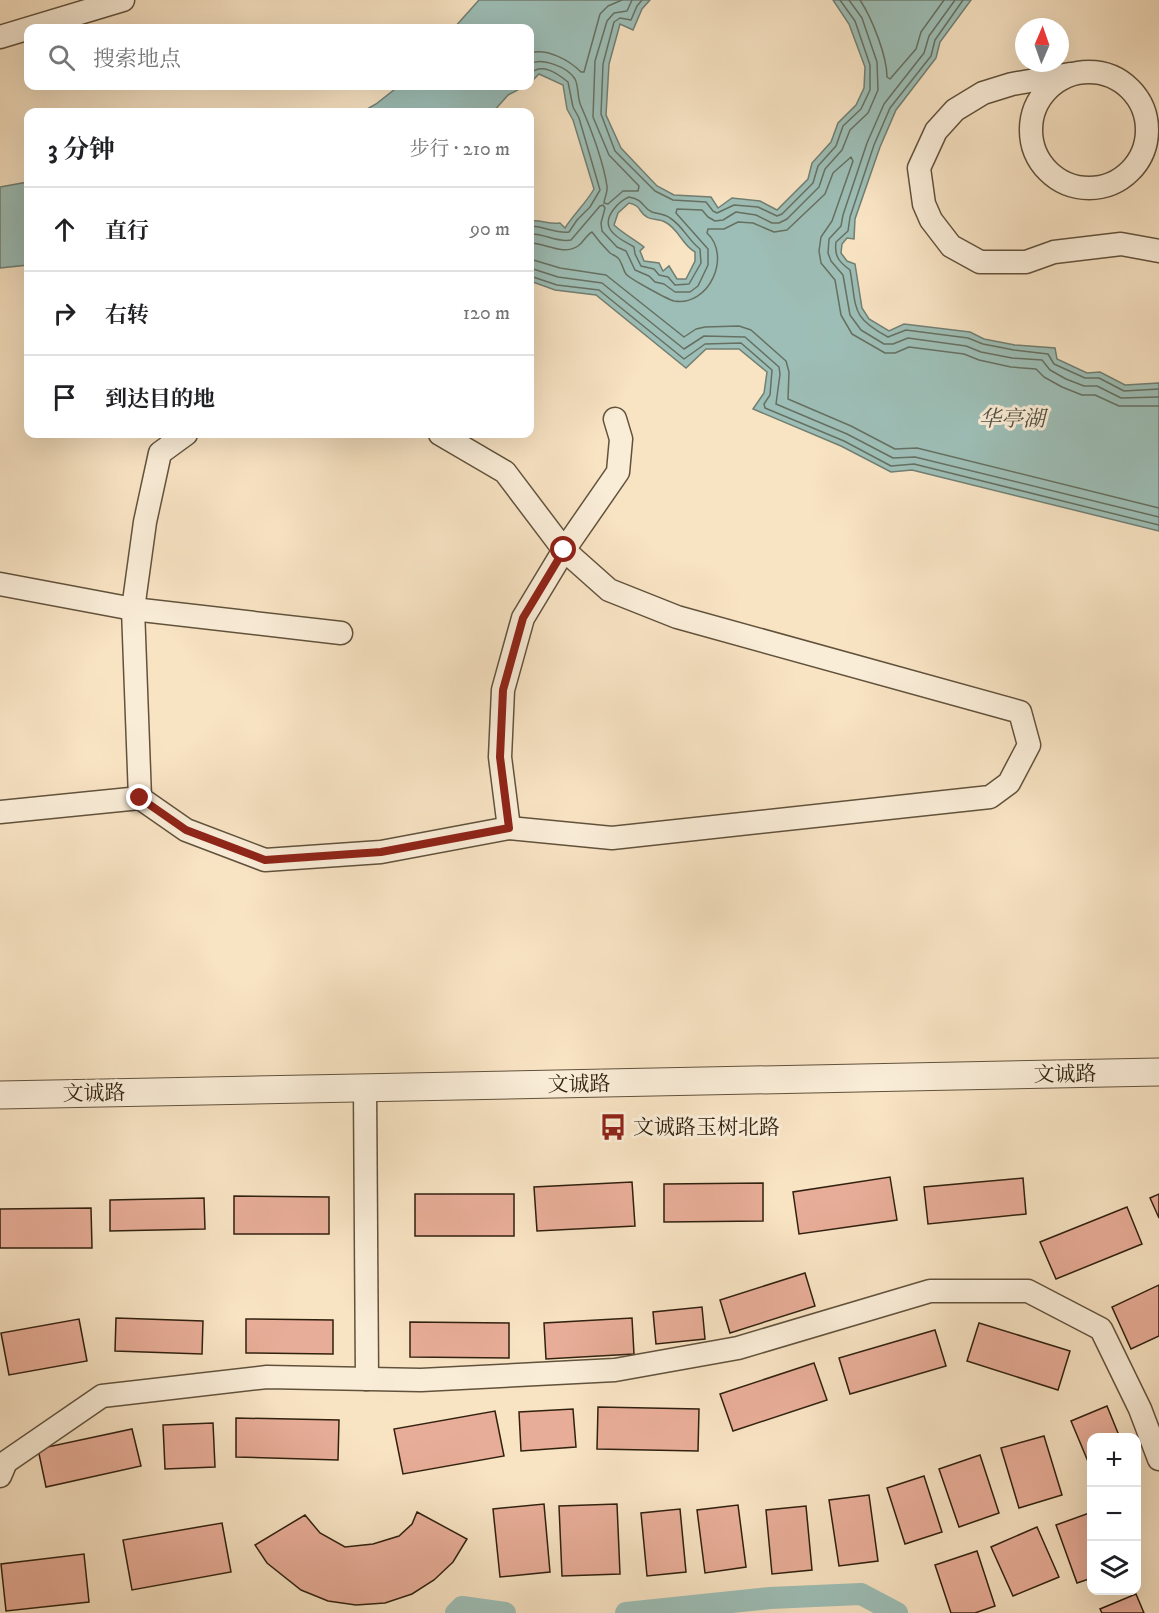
<!DOCTYPE html>
<html lang="zh">
<meta charset="utf-8">
<style>
body{margin:0;font-family:"IM FELL DW Pica","Noto Serif SC",serif;background:#f2f2f2;color:#202124}
.controls{position:absolute;right:18px;bottom:18px;display:grid;overflow:hidden;border-radius:12px;box-shadow:0 6px 24px #0002}
.controls button{width:54px;height:54px;display:grid;place-items:center;padding:0;border:0;border-bottom:2px solid #e0e0e0;background:#fff;color:#202124;font:30px sans-serif}
.compass{position:absolute;left:1015px;top:18px;width:54px;height:54px;border-radius:50%;background:#fff;box-shadow:0 6px 24px #0002;rotate:2deg}
.stop{position:absolute;width:18px;height:18px;margin:-14px;border:4px solid #8f2418;border-radius:50%;background:#fff}
.stop.end{background:#8f2418;border-color:#fff;box-shadow:0 2px 6px #0008}
.list{margin:0;padding:0;list-style:none}
h2{display:flex;justify-content:space-between;align-items:center;height:78px;margin:0;padding:0 24px;font-size:26px}
h2 small{font-size:20px;font-weight:400;color:#757577}
.list li{display:grid;grid-template-columns:39px 1fr auto;gap:18px;align-items:center;box-sizing:border-box;height:84px;padding:0 24px;border-top:2px solid #e0e0e0}
.list b{display:block;font-size:22px;white-space:nowrap}
.list em{font-size:20px;font-style:normal;color:#757577}
.icon{flex:none;width:33px;height:33px;fill:none;stroke:currentColor;stroke-width:2;stroke-linecap:round;stroke-linejoin:round}
.map{position:relative;flex:none;width:1159px;height:1613px;overflow:hidden}
.search{position:absolute;background:#fff;box-shadow:0 6px 24px #0002;left:24px;top:24px;width:510px;height:66px;display:flex;align-items:center;gap:15px;box-sizing:border-box;padding:0 21px;border-radius:12px;color:#757577;font-size:22px}
.panel{position:absolute;background:#fff;box-shadow:0 6px 24px #0002;left:24px;top:108px;width:510px;height:330px;border-radius:12px}
.map>svg:first-child{display:block}
.water{fill:#9dbeb6;stroke:#717f73;stroke-width:1.5;fill-rule:evenodd}
.lines{fill:none;stroke-linecap:round;stroke-linejoin:round}
.shore{stroke:#667062;stroke-width:1.5}
.canal{stroke:#9dbeb6;stroke-width:22}
.building{fill:#e8ad98;stroke:#30210f;stroke-width:1.5}
.minor-casing{stroke:#62523c;stroke-width:25}
.tertiary-casing{stroke:#62523c;stroke-width:29}
.minor{stroke:#faedd8;stroke-width:22}
.tertiary{stroke:#faedd8;stroke-width:27}
.route{stroke:#8f2418;stroke-width:8}
.labels{text-anchor:middle;stroke-width:6;stroke-linejoin:round;paint-order:stroke}
.street-label{font-size:21px;fill:#30210f;stroke:#faedd8}
.poi-label{font-size:21px;fill:#30210f;stroke:#faedd8;text-anchor:start}
.water-label{font-size:22px;font-style:italic;fill:#515041;stroke:#faedd8}
</style>
<div class="map">
<svg width="1159" height="1613" viewBox="0 0 1159 1613">
<rect width="100%" height="100%" fill="#f8e3c3"/>
<filter id="stains"><feTurbulence type="fractalNoise" baseFrequency=".00333" numOctaves="4"/><feColorMatrix values="0 0 0 0 .2 0 0 0 0 .09 0 0 0 0 .02 0 0 0 .5 -.17"/></filter>
<radialGradient id="worn" r=".72"><stop offset=".6" stop-color="#630" stop-opacity="0"/><stop offset="1" stop-color="#630" stop-opacity=".3"/></radialGradient>
<g class="water">
<path d="M 479,0 L 650,0 L 642,9 L 633,30 L 620,24 L 609,64 L 606,115 L 621,148 L 657,186 L 674,195 L 711,197 L 718,208 L 732,198 L 760,201 L 777,210 L 808,179 L 812,163 L 831,142 L 838,123 L 856,105 L 864,88 L 865,67 L 849,24 L 833,0 L 971,0 L 940,42 L 936,58 L 896,110 L 880,147 L 855,219 L 854,239 L 847,238 L 842,244 L 841,253 L 847,261 L 855,264 L 862,308 L 869,319 L 889,331 L 904,324 L 970,332 L 984,339 L 1015,345 L 1055,348 L 1057,359 L 1087,373 L 1100,372 L 1125,385 L 1159,383 L 1159,531 L 912,470 L 891,472 L 841,446 L 753,409 L 764,393 L 767,372 L 739,349 L 706,349 L 686,368 L 596,295 L 555,290 L 530,281 L 530,221 C 541,219 548,225 560,223 L 565,228 C 574,214 586,203 594,189 L 573,120 L 567,109 L 563,85 L 539,74 L 530,83 L 530,28 L 454,28 ZM 629,203 C 642,206 638,212 647,217 C 651,220 660,219 665,222 C 679,229 682,245 695,252 L 695,261 L 686,279 L 677,279 L 669,266 L 663,271 L 659,263 L 644,261 L 640,251 L 644,247 C 634,239 625,235 614,225 L 618,213 Z"/>
<polygon points="399,86 525,86 508,95 493,112 362,112 376,104"/>
<polygon points="28,182 28,265 0,268 0,187"/>
</g>
<g class="lines">
<g class="shore">
<polyline points="642,0 637,6 631,20 620,18 614,22 603,64 601,114 615,151 655,191 673,200 706,202 713,211 717,213 734,205 758,207 777,216 782,214 813,183 818,166 836,146 843,126 861,109 870,90 870,65 855,21 840,0"/>
<path d="M 860,0 C 872,18 887,56 887,77 L 890,79 L 916,49 L 921,32 L 944,0"/>
<polyline points="955,0 929,36 924,53 884,104 867,143 843,215 841,226 829,239 828,253 831,261 843,275 850,315 861,330 884,344 893,344 908,338 966,346 981,352 1012,358 1042,360 1050,370 1066,379 1084,386 1097,386 1121,398 1159,397"/>
<path d="M 963,0 L 935,40 L 931,56 L 890,108 L 874,145 L 850,217 L 848,231 L 836,242 C 834,256 839,262 850,270 C 857,308 850,317 888,337 L 906,330 L 968,338 L 983,344 L 1014,350 L 1048,354 L 1054,364 L 1085,378 L 1099,378 L 1124,391 L 1159,389"/>
<path d="M 530,53 C 547,48 569,60 581,72 L 584,72 L 600,14 L 608,6 L 622,0"/>
<path d="M 530,64 C 541,57 568,67 575,79 C 579,87 577,98 581,106 C 591,129 603,161 607,186 C 608,193 604,198 604,203 L 608,204 L 623,191 L 638,191 L 639,186 L 609,155 L 593,117 L 595,61 L 607,21 L 614,13 L 627,11 L 632,0"/>
<path d="M 530,74 C 541,62 557,73 568,82 L 573,107 L 579,118 L 600,190 L 590,207 L 577,220 L 569,232 C 557,234 543,226 530,226"/>
<path d="M 629,197 C 645,200 642,208 652,212 C 658,214 665,214 670,218 C 683,226 688,240 700,249 L 701,263 L 689,284 L 675,285 L 668,277 L 659,275 L 654,269 L 641,266 L 635,254 L 634,247 C 626,242 615,238 610,229 C 603,217 619,201 629,197 Z"/>
<path d="M 530,234 C 544,233 557,243 571,240 L 600,206 L 603,205 L 605,208 L 601,223 L 602,231 L 617,247 L 626,251 L 635,270 L 649,276 L 655,282 L 664,284 L 675,292 L 690,292 L 698,286 L 708,265 L 708,249 L 676,213 L 677,209 L 702,210 L 708,217 L 715,221 L 723,220 L 736,212 L 756,215 L 772,223 L 779,223 L 787,219 L 819,187 L 825,169 L 842,150 L 850,130 L 868,113 L 878,90 L 877,62 L 862,18 L 849,0"/>
<path d="M 530,243 C 545,243 563,256 578,246 C 584,242 586,235 592,232 C 597,239 603,246 610,253 C 613,255 616,256 618,258 C 622,262 623,270 626,274 C 630,279 669,300 674,301 C 709,307 732,256 707,233 L 708,229 L 724,229 L 738,222 L 753,223 L 774,232 L 787,230 L 825,194 L 833,173 L 851,157 L 853,161 L 832,221 L 821,237 L 819,251 L 821,263 L 835,280 L 841,315 L 852,334 L 885,353 L 895,353 L 909,347 L 964,354 L 979,360 L 1011,367 L 1036,369 L 1044,377 L 1062,387 L 1082,395 L 1095,395 L 1119,406 L 1159,406"/>
<polyline points="530,259 560,268 606,275 684,337 696,329 705,327 739,326 751,330 786,361 789,372 788,399 851,426 895,449 917,448 1159,508"/>
<polyline points="530,268 558,277 602,283 684,349 704,336 745,337 779,367 780,374 776,404 847,434 893,458 915,457 1159,517"/>
<polyline points="530,276 557,285 599,290 684,359 705,344 741,343 772,370 770,395 764,404 765,408 844,441 891,466 914,464 1159,525"/>
</g>
<g class="canal">
<polyline points="456,1613 462,1607 505,1613"/>
<polyline points="626,1613 770,1598 861,1594 897,1613"/>
</g>
</g>
<g class="building">
<polygon points="890,1177 897,1220 799,1234 793,1192"/>
<polygon points="1023,1178 1026,1214 928,1224 924,1187"/>
<polygon points="632,1182 635,1226 537,1231 534,1187"/>
<polygon points="763,1183 763,1221 664,1222 664,1184"/>
<rect x="415" y="1194" width="99" height="42"/>
<polygon points="1159,1194 1159,1218 1150,1198"/>
<polygon points="234,1196 329,1197 329,1234 234,1234"/>
<polygon points="204,1198 205,1229 110,1231 110,1200"/>
<polygon points="1127,1207 1142,1244 1056,1279 1040,1242"/>
<polygon points="91,1208 92,1248 0,1248 0,1209"/>
<polygon points="805,1273 815,1306 730,1333 720,1300"/>
<polygon points="1159,1285 1159,1336 1131,1349 1112,1307"/>
<polygon points="702,1307 705,1339 656,1344 653,1312"/>
<polygon points="116,1318 203,1321 202,1354 115,1351"/>
<polygon points="632,1318 634,1354 546,1359 544,1323"/>
<polygon points="79,1319 87,1361 9,1375 1,1333"/>
<polygon points="246,1319 333,1320 333,1354 246,1353"/>
<polygon points="410,1322 509,1323 509,1358 410,1357"/>
<polygon points="979,1323 1070,1351 1058,1390 967,1361"/>
<polygon points="935,1330 946,1366 850,1394 839,1358"/>
<polygon points="814,1363 827,1400 733,1431 720,1394"/>
<polygon points="1107,1406 1120,1438 1092,1438 1092,1471 1071,1421"/>
<polygon points="598,1407 699,1409 698,1451 597,1449"/>
<polygon points="573,1409 576,1447 521,1451 519,1412"/>
<polygon points="495,1411 504,1456 403,1474 394,1429"/>
<polygon points="236,1418 339,1420 338,1460 236,1457"/>
<polygon points="213,1423 215,1467 165,1469 163,1425"/>
<polygon points="132,1429 141,1466 46,1487 38,1449"/>
<polygon points="1044,1436 1062,1495 1019,1508 1001,1448"/>
<polygon points="980,1455 999,1513 959,1527 939,1469"/>
<polygon points="924,1476 942,1532 905,1544 887,1488"/>
<polygon points="869,1495 878,1561 839,1566 829,1500"/>
<polygon points="544,1504 550,1572 500,1577 493,1509"/>
<polygon points="617,1504 620,1574 562,1576 559,1506"/>
<polygon points="738,1505 746,1567 705,1573 697,1510"/>
<polygon points="806,1506 812,1570 772,1574 766,1510"/>
<polygon points="680,1509 686,1572 647,1576 641,1513"/>
<polygon points="417,1512 467,1539 453,1562 434,1580 412,1594 385,1603 356,1605 328,1601 301,1590 267,1563 255,1545 305,1515 320,1533 345,1547 373,1544 399,1536 412,1524"/>
<polygon points="1092,1512 1092,1578 1077,1583 1056,1525"/>
<polygon points="222,1523 231,1572 132,1590 123,1540"/>
<polygon points="1037,1527 1059,1577 1013,1596 991,1547"/>
<polygon points="977,1551 995,1606 975,1613 951,1613 935,1565"/>
<polygon points="84,1554 89,1602 6,1611 1,1564"/>
<polygon points="1136,1594 1144,1613 1102,1613 1100,1609"/>
</g>
<g class="lines">
<defs>
<g id="minor">
<polyline points="0,37 123,0"/>
<circle cx="1089" cy="130" r="58"/>
<polyline points="1070,74 1012,84 983,93 955,110 936,131 919,168 924,204 931,220 951,246 980,262 1026,262 1054,252 1121,244 1159,251"/>
<polyline points="186,434 160,453 145,522 133,609 140,798 186,830 265,860 381,852 509,828 612,838 990,797 1009,783 1029,745 1020,712 677,617 609,590 564,550 505,472 440,434"/>
<polyline points="0,584 133,609 341,633"/>
<polyline points="0,812 140,798"/>
<polyline points="509,828 500,757 503,690 523,618 564,550 618,472 621,439 615,419"/>
<polyline points="365,1088 367,1379"/>
<polyline points="0,1476 6,1462 102,1396 267,1377 421,1380 615,1370 738,1348 930,1291 1028,1291 1101,1329 1140,1409 1159,1459"/>
</g>
<polyline id="tertiary" points="0,1095 1159,1072"/>
</defs>
<use href="#minor" class="minor-casing"/>
<use href="#tertiary" class="tertiary-casing"/>
<use href="#minor" class="minor"/>
<use href="#tertiary" class="tertiary"/>
</g>
<g class="lines">
<polyline class="route" points="140,798 186,830 265,860 381,852 509,828 500,757 503,690 523,618 564,550"/>
</g>
<defs>
<symbol id="bus-bare" viewBox="-9 -9 18 18"><path d="M-5-6H5V4H4V6H2V4H-2V6H-4V4H-5ZM-3.5-4V0h7V-4ZM-3.5 1.2v1.5H-2V1.2ZM2 1.2v1.5H3.5V1.2Z" fill="#8f2418" stroke="#faedd8" stroke-width="2.5" paint-order="stroke"/></symbol>
</defs>
<g fill-rule="evenodd">
<use href="#bus-bare" x="594" y="1108" width="38" height="38"/>
</g>
<g class="labels">
<g class="street-label">
<text transform="translate(1065 1074) rotate(-1)" y="7">文诚路</text>
<text transform="translate(579 1084) rotate(-1)" y="7">文诚路</text>
<text transform="translate(94 1093) rotate(-1)" y="7">文诚路</text>
</g>
<g class="poi-label">
<text x="633" y="1134">文诚路玉树北路</text>
</g>
<g class="water-label">
<text x="1012" y="426">华亭湖</text>
</g>
</g>
<rect width="100%" height="100%" filter="url(#stains)"/>
<rect width="100%" height="100%" fill="url(#worn)"/>
</svg>
<div class="controls">
<button>+</button>
<button>−</button>
<button><svg class="icon" aria-label="layers" viewBox="0 0 24 24"><path d="M12 4l9 5-9 5-9-5zM3 14l9 5 9-5"/></svg></button>
</div>
<svg class="compass" viewBox="-18 -18 36 36"><path d="M0-13l5 13h-10z" fill="#e53935"/><path d="M0 13l5-13h-10z" fill="#757577"/></svg>
<div class="stop" style="left:564px;top:550px"></div>
<div class="stop end" style="left:140px;top:798px"></div>
<div class="search"><svg class="icon" aria-label="search" viewBox="0 0 24 24"><circle cx="10" cy="10" r="6"/><path d="M15 15l6 6"/></svg>搜索地点</div>
<section class="panel">
<h2>3 分钟<small>步行 · 210 m</small></h2>
<ul class="list">
<li><svg class="icon" aria-label="ahead" viewBox="0 0 24 24"><path d="M12 20V5M6 11l6-6 6 6"/></svg><div><b>直行</b></div><em>90 m</em></li>
<li><svg class="icon" aria-label="right" viewBox="0 0 24 24"><path d="M7 20v-9h11M14 6l5 5-5 5"/></svg><div><b>右转</b></div><em>120 m</em></li>
<li><svg class="icon" aria-label="arrive" viewBox="0 0 24 24"><path d="M6 21V4h12l-3 4 3 4H6"/></svg><div><b>到达目的地</b></div></li>
</ul>
</section>
</div>
